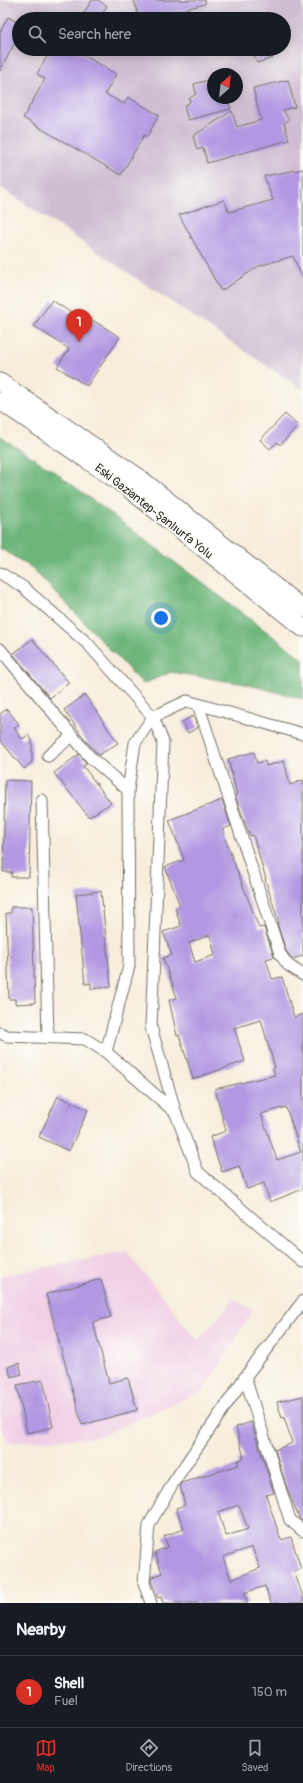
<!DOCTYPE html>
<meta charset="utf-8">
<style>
body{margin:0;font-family:Pangolin,sans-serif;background:#20242c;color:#f1f3f6}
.compass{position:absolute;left:207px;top:68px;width:36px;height:36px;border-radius:50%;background:#171b24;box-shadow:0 2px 10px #0003;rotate:27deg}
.you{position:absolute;left:161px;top:618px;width:14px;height:14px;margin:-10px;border:3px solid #fff;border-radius:50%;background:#1a73e8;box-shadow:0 0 0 6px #1a73e833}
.badge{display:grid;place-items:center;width:26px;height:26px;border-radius:50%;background:#d93025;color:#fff;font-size:13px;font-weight:700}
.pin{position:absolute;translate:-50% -33px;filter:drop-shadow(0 1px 2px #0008)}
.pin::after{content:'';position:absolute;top:21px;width:14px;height:12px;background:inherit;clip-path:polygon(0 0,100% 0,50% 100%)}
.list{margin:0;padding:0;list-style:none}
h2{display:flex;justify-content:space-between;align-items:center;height:52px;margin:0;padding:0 16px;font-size:17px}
h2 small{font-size:13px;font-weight:400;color:#9ea1a6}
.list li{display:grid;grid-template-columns:26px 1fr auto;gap:12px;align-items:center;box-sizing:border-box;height:72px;padding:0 16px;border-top:1px solid #363941}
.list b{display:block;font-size:15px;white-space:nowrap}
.list p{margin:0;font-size:13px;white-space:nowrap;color:#9ea1a6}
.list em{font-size:13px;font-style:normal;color:#9ea1a6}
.icon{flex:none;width:22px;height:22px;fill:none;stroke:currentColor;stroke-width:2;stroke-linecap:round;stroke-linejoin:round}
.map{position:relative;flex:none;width:303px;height:1603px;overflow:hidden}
.search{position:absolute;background:#171b24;box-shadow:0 2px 10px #0003;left:12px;right:12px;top:12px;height:44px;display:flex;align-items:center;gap:10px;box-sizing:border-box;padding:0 14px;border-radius:22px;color:#9ea1a6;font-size:15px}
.sheet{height:124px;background:#171b24}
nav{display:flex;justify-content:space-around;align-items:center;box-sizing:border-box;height:56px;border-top:1px solid #363941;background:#171b24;font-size:11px;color:#9ea1a6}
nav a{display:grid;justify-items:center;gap:2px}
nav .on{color:#d93025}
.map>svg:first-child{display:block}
.built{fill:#f0d0e5}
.industrial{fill:#cebed2;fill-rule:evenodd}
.forest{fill:#6db57a;stroke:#4c7052}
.building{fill:#b198e2;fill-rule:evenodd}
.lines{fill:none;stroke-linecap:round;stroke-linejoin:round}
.minor-casing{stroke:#726f69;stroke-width:13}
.primary-casing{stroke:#726f69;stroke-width:19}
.minor{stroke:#fff;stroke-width:11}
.primary{stroke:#fff;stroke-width:17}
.labels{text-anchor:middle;stroke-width:4;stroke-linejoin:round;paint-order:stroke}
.street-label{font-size:12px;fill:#2b2b2b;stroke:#fdfcf7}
</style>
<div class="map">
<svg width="303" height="1603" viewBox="0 0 303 1603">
<rect width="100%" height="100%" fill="#fdfcf7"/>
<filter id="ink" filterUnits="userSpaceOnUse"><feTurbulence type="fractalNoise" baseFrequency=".025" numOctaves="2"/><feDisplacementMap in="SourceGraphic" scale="8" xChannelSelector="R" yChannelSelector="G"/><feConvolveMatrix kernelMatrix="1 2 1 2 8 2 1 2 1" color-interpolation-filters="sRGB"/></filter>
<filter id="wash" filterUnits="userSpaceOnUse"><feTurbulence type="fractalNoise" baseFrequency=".012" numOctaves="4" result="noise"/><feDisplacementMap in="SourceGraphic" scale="16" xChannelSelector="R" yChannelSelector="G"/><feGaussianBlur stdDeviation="0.9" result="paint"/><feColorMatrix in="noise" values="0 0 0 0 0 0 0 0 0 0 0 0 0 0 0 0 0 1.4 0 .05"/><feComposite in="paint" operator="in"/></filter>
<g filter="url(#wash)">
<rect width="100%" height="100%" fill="#f7eddb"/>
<polygon class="built" points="127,1252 198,1341 234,1299 253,1310 204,1390 97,1437 8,1443 0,1424 0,1276"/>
<path class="industrial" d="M 0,0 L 303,0 L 303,390 L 0,187 ZM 19,19 L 284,19 L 284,49 L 19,49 ZM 213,74 L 237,74 L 237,98 L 213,98 Z"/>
<polygon class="forest" points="0,437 54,471 303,659 303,699 245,684 171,672 143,684 31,567 0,548"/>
<g id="blocks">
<g class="building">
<polygon points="92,0 98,0 107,6 99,19 91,19 83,14"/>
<polygon points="134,0 205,0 205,4 157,16 158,19 139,19"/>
<polygon points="8,17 19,23 19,35 0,71 0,32"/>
<polygon points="51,49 73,49 116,74 105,94 124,104 128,97 159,115 147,137 144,135 121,175 23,118 45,79 37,74"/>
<polygon points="252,49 270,49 273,58 257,63"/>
<polygon points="213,79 213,98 227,98 231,109 188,120 184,106 190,102 189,99 196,94 194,84"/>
<polygon points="288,80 295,107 283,110 289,120 284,123 289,140 207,163 203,148 197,150 193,136 232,111 237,127 261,120 253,88"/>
<polygon points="303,169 303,279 293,256 259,266 221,291 179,215 224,200 229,212 273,200 264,176"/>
<polygon points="52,300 86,323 89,318 120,337 87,386 57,367 69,349 34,326"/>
<polygon points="285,414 298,426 280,445 277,442 270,449 260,440"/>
<polygon points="32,639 69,683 50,698 13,654"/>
<polygon points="85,695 118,743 99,755 86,741 64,710"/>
<polygon points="7,709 19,724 14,728 22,739 28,735 32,740 32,762 24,769 0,740 0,714"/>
<polygon points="193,716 198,728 188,733 182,722"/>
<polygon points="254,752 257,763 265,761 266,766 284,761 290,785 303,780 303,956 292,959 286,951 277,923 279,923 265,879 266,879 253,835 250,836 235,796 237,795 228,759"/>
<polygon points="79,754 87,764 83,766 111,803 89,817 54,773"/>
<polygon points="5,780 31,781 29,877 11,877 12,872 3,872"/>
<path d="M 222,800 L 231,826 L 223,829 L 225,839 L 259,928 L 264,927 L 274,957 L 266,959 L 272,979 L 282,977 L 294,1017 L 303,1014 L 303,1189 L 270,1202 L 264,1183 L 247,1189 L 239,1166 L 222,1172 L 210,1137 L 226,1131 L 215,1089 L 275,1075 L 273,1069 L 275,1068 L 261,1020 L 234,1028 L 245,1061 L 193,1079 L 179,1035 L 177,1036 L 169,1000 L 177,998 L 163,958 L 172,955 L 163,932 L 181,926 L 175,908 L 180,906 L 165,867 L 184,860 L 169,820 ZM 210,935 L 215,955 L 195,962 L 189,943 ZM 286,1107 L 301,1152 L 277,1160 L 261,1114 Z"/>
<polygon points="101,891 111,987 91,989 91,983 85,984 76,894"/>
<polygon points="11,907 32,907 35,1003 15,1004 15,999 9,999 6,913 11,913"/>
<polygon points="58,1096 88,1110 69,1151 39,1137"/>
<polygon points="101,1279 111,1317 93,1322 109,1383 128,1378 137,1410 82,1425 46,1294"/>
<polygon points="19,1363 22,1374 11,1377 8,1367"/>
<polygon points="43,1380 53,1427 27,1433 17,1385"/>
<polygon points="303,1396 303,1522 300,1520 287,1488 275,1450 292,1443 284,1417 282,1418 277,1402"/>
<path d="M 251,1422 L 274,1493 L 266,1495 L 281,1540 L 291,1537 L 301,1569 L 294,1571 L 303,1597 L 303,1603 L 271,1603 L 265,1586 L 244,1593 L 248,1603 L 163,1603 L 161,1597 L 158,1598 L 151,1580 L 152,1577 L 162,1573 L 155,1552 L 168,1547 L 164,1536 L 184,1529 L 176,1508 L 185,1505 L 180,1486 L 181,1483 L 239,1465 L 237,1461 L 244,1458 L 236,1427 ZM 239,1505 L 248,1529 L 226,1536 L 218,1512 ZM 252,1547 L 260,1568 L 231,1580 L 223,1557 Z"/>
</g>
</g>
</g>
<g filter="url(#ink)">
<use href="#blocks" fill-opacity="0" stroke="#726f69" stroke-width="1"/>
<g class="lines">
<defs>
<g id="minor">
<polyline points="0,573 23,587 88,644 153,717 163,742 151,1027 176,1114 198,1172 303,1262"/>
<polyline points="0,649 90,757 128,790"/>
<polyline points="198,704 280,954 288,965 303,975"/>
<polyline points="48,756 72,736"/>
<polyline points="42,800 48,1037"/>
<polyline points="0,1033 7,1036 85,1039 106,1052 176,1113"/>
<polyline points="106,1052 129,966 128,790 135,743 153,717 187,701 303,734"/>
<polyline points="245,1377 290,1520 303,1531"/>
<polyline points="151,1603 144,1583 149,1525 173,1483 245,1377 303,1301"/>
</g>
<g id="primary">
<polyline points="0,382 137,476 303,609"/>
<polyline points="0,401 128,488 303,628"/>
</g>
</defs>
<use href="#minor" class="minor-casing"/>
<use href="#primary" class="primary-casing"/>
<use href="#minor" class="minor"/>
<use href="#primary" class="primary"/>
</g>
</g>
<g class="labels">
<g class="street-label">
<text transform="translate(154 511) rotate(38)" y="4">Eski Gaziantep-Şanlıurfa Yolu</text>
</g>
</g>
</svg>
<svg class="compass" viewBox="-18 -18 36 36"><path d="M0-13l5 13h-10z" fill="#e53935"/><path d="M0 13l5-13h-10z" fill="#9ea1a6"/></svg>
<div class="you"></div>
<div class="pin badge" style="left:79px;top:342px">1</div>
<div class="search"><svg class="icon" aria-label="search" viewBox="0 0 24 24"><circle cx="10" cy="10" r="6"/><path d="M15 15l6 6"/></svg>Search here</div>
</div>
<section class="sheet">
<h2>Nearby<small></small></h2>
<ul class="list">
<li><span class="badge">1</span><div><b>Shell</b><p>Fuel</p></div><em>150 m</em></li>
</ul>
</section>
<nav>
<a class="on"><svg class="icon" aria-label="map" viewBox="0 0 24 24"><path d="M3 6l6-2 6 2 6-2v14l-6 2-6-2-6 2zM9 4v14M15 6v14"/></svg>Map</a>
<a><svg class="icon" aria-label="directions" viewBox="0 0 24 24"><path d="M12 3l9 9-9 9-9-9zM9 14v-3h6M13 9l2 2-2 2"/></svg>Directions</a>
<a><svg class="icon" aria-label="saved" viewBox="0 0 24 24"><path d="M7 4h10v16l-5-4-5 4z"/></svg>Saved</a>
</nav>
